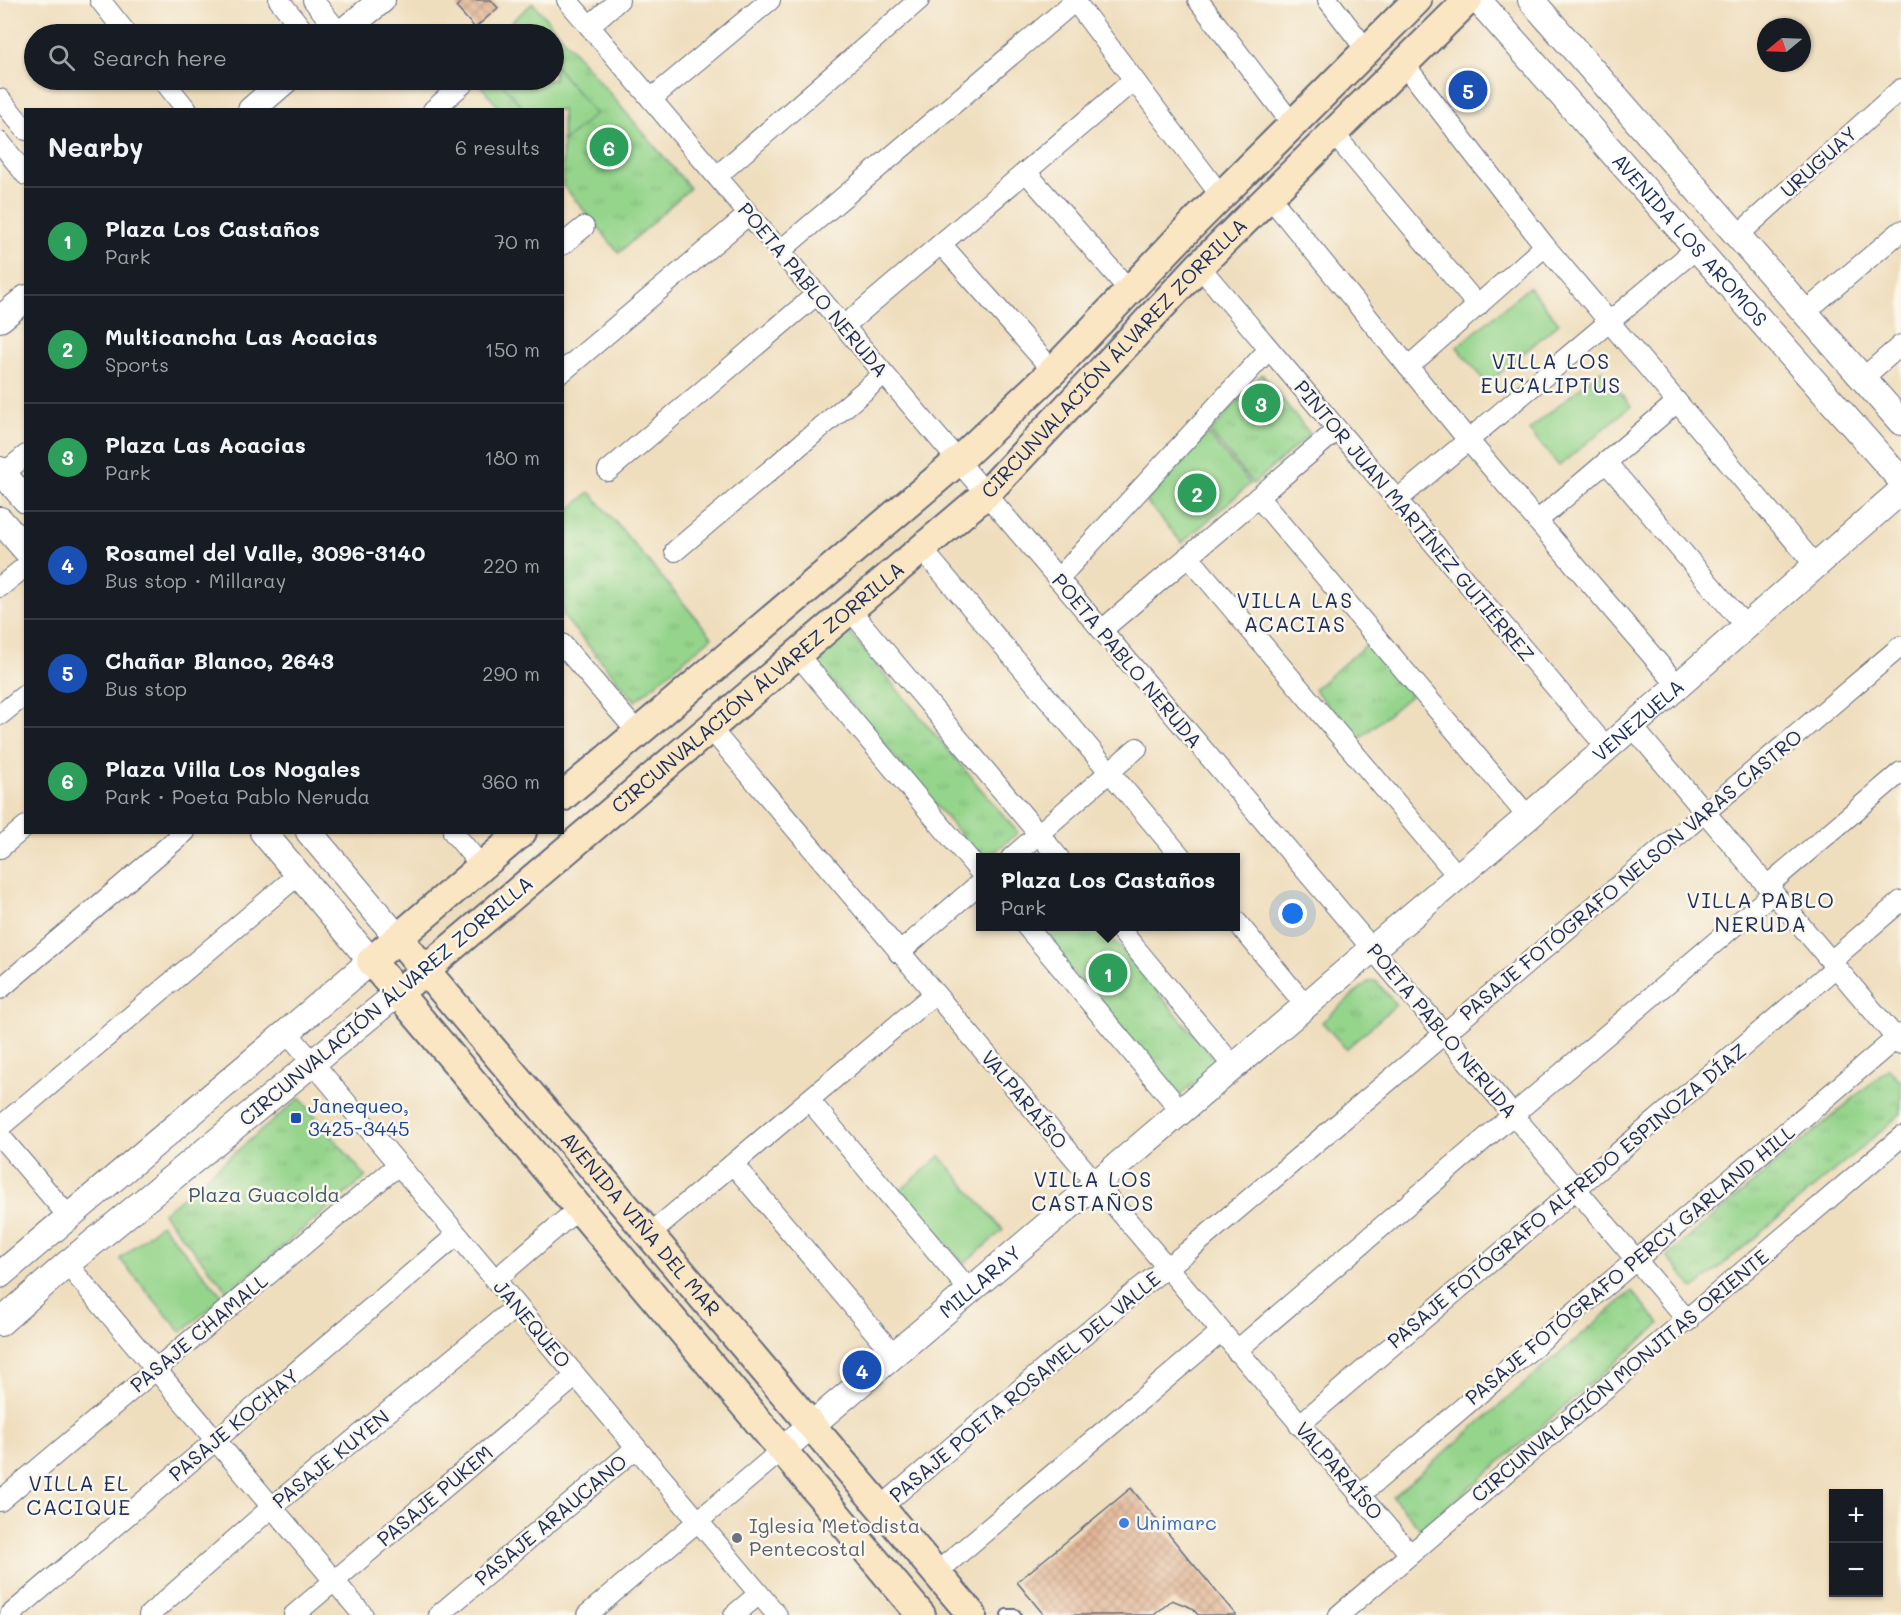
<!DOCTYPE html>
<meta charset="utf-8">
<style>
body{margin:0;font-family:Mali,sans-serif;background:#20242c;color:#f1f3f6}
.controls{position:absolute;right:18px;bottom:18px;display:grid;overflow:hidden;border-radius:0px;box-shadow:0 2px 4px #0004}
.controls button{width:54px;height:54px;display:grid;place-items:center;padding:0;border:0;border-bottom:2px solid #363941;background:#171b24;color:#f1f3f6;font:30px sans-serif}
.compass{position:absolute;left:1757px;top:18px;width:54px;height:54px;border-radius:50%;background:#171b24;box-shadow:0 2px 4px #0004;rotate:251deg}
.you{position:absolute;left:1293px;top:914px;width:21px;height:21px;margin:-15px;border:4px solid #fff;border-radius:50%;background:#1a73e8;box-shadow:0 0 0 9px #1a73e833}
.badge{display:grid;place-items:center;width:39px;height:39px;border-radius:50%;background:#d1495b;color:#fff;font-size:20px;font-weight:700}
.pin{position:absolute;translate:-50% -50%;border:3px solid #fff;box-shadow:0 2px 6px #0006}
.popup{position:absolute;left:976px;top:853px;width:264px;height:78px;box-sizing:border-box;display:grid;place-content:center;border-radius:0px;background:#171b24;filter:drop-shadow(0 2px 4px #0005);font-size:20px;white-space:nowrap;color:#9ea1a6}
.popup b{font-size:22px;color:#f1f3f6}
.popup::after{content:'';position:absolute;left:50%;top:100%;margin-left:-12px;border:12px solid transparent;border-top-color:#171b24}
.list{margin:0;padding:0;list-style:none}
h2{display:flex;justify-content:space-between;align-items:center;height:78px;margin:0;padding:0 24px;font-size:26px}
h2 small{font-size:20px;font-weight:400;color:#9ea1a6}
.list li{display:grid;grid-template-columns:39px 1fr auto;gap:18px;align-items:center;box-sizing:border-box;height:108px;padding:0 24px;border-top:2px solid #363941}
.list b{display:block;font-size:22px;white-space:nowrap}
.list p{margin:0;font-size:20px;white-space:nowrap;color:#9ea1a6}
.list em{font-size:20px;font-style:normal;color:#9ea1a6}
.icon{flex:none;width:33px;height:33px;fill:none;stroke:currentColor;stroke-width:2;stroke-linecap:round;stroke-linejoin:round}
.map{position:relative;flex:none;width:1901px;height:1615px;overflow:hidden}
.search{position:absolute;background:#171b24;box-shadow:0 2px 4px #0004;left:24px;top:24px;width:540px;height:66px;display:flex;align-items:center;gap:15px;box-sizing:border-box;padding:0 21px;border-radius:33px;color:#9ea1a6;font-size:22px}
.panel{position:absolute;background:#171b24;box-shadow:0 2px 4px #0004;left:24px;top:108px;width:540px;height:726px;border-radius:0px}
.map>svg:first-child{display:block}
.park{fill:url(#park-tufts);stroke:#588274;stroke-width:1.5}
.garden{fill:#94d48b;stroke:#588274;stroke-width:1.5}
.building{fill:url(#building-cross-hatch)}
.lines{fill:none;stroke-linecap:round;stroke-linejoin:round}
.service-casing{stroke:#656c80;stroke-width:14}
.minor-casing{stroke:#656c80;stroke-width:22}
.tertiary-casing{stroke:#656c80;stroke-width:28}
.secondary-casing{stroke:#656c80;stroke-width:32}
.service{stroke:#fff;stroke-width:10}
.minor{stroke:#fff;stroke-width:20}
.tertiary{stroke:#fff;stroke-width:26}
.secondary{stroke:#fbe6c4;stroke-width:28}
.transit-dot{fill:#1a4fb4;stroke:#fbf7ec;stroke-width:2}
.shop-dot{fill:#3f7fe0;stroke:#fbf7ec;stroke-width:2}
.worship-dot{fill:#6b7280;stroke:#fbf7ec;stroke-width:2}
.labels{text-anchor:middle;stroke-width:5;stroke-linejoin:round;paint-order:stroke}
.street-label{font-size:20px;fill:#1b2f5e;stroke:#fbf7ec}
.transit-label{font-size:20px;fill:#164399;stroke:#fbf7ec;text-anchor:start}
.park-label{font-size:20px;fill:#395869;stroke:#fbf7ec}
.shop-label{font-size:20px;fill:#366cbe;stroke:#fbf7ec;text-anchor:start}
.worship-label{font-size:20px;fill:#5b616d;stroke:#fbf7ec;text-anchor:start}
.neighbourhood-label{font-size:21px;letter-spacing:1.5px;fill:#1b2f5e;stroke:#fbf7ec}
</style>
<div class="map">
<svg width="1901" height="1615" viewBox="0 0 1901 1615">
<defs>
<pattern id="park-tufts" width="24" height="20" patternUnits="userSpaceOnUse" patternTransform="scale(1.5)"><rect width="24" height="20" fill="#94d48b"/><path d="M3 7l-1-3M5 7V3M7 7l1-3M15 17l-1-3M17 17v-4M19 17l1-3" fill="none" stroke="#7fb67a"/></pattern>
<pattern id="building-cross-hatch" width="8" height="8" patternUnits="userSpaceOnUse" patternTransform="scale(1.5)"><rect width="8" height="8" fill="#e3b797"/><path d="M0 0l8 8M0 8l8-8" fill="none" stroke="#b7957e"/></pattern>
</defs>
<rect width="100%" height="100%" fill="#fbf7ec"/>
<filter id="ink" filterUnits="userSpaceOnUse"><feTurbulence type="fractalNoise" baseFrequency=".0167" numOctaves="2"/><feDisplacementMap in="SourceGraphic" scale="12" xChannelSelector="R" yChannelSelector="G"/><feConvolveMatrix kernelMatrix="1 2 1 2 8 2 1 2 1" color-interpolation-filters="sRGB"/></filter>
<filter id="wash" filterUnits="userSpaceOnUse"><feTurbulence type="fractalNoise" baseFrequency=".008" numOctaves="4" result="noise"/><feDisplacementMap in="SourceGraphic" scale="24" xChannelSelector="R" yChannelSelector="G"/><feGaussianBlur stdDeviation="1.35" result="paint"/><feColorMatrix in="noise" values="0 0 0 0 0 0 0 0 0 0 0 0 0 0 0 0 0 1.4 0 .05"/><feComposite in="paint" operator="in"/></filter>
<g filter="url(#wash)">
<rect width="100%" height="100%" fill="#efdebe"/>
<g class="park">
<polygon points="533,3 690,188 619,253 563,185 562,110 500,109 476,80 554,80 554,34 497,34"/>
<polygon points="1262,374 1310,434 1253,484 1210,432"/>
<polygon points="590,492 712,637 635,701 563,616 563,515"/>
<polygon points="848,631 1018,833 988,857 980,858 814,660"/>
<polygon points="1367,644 1411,695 1358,740 1314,689"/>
<polygon points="1034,927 1102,927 1218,1063 1179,1096"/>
<polygon points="1376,981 1396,1005 1346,1049 1322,1022 1368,982"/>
<polygon points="1889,1068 1901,1082 1901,1114 1694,1289 1667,1256"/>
<polygon points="300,1098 366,1177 228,1292 163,1213"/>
<polygon points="1632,1291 1660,1324 1421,1530 1393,1497"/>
</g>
<g class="garden">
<polygon points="554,64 595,114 563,142 562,110 524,109 499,80 554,80"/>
<polygon points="1529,287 1559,323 1487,384 1457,347"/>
<polygon points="1601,370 1631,406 1559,466 1529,430"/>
<polygon points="1208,434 1250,484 1182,543 1146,501"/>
<polygon points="940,1156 1003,1230 964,1264 901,1190"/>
<polygon points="161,1224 223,1297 181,1332 120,1259"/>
</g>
<g id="blocks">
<g class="building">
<polygon points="464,0 491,0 498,8 475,28 456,7"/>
<polygon points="1131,1488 1189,1559 1236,1615 1198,1615 1192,1608 1172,1600 1154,1615 1044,1615 1017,1582"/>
</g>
</g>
</g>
<g filter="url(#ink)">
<use href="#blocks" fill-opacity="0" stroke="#656c80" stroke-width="1.5"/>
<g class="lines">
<defs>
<polyline id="service" points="1007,1615 1015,1615"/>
<g id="minor">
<polyline points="100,0 127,34"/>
<polyline points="279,0 306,34"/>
<polyline points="313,0 340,34"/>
<polyline points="567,0 1688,1321"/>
<polyline points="1198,0 1293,125"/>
<polyline points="1328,0 1367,51"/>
<polyline points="1075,1 1221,196"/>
<polyline points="589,26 619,0"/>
<polyline points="1405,65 1545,246 1816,566"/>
<polyline points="163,80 187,110"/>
<polyline points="0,99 26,130"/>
<polyline points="651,99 770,0"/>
<polyline points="433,110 464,83"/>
<polyline points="1334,134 1478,306"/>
<polyline points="0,142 26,175"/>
<polyline points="1026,172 1129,290"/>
<polyline points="717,176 919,0"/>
<polyline points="1269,196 1468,440 1678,686"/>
<polyline points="1738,235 1901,89"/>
<polyline points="941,244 1053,371"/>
<polyline points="562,245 584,227"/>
<polyline points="780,251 1076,0"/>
<polyline points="1199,266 1607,748"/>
<polyline points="1805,312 1901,231"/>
<polyline points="844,326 1134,80"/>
<polyline points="1408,367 1545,246"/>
<polyline points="562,372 749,214"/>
<polyline points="1863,378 1901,345"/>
<polyline points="1606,462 1746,627"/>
<polyline points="608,471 817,294"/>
<polyline points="3,474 26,455"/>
<polyline points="1258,497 1528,817"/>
<polyline points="1397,500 1697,248"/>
<polyline points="1537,521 1677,402"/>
<polyline points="922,549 1182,858"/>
<polyline points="675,551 884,374"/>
<polyline points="1188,556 1457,875"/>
<polyline points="1058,579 1269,349"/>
<polyline points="0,587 26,566"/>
<polyline points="850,610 1059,858"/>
<polyline points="1102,630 1337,430"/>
<polyline points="562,644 638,733"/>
<polyline points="797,654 980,872"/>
<polyline points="0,715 26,694"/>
<polyline points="1632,726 1901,1044"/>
<polyline points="710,728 1410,1554"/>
<polyline points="453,832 482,867"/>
<polyline points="0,848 26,826"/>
<polyline points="1011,858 1137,748"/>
<polyline points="1767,886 1901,772"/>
<polyline points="1236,921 1306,1006"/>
<polyline points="1026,926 1182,1112"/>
<polyline points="1117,926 1234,1067"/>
<polyline points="899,953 980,883"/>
<polyline points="1831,961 1901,901"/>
<polyline points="0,989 185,832"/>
<polyline points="287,1032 777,1615"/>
<polyline points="809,1100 970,1291"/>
<polyline points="0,1127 298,875"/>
<polyline points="0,1136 69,1217"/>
<polyline points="733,1164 894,1355"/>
<polyline points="650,1234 934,994"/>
<polyline points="67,1264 363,1615"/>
<polyline points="495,1280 579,1208"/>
<polyline points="1236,1351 1773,893"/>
<polyline points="1299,1425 1836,967"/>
<polyline points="1359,1496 1901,1034"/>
<polyline points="0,1501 398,1165"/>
<polyline points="881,1507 1141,1287 1187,1252 1901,646"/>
<polyline points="936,1573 1221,1332"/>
<polyline points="10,1615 457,1235"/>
<polyline points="149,1615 272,1507 517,1306"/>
<polyline points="294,1615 576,1376"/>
<polyline points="439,1615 636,1448"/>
<polyline points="587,1615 782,1450"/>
<polyline points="734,1615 759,1594"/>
<polyline points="1339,1615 1901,1137"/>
</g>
<g id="tertiary">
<path id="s1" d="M 1478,0 L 1901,480"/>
<polyline points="1531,0 1901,422"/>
<polyline points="340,34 382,0"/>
<polyline points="251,110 286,80"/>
<polyline points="0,319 26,298"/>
<polyline points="0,470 26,500"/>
<polyline points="0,520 26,550"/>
<polyline points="309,832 398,938"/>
<polyline points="0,1275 371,961 263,832"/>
<polyline points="0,1323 67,1264 398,993"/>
<path id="s2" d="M 782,1450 L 1528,817 L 1901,491"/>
</g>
<g id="secondary">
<polyline points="562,797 958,461 1053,371 1185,232 1417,0"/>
<polyline points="522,832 371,961 921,1615"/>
<path id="s3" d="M 398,938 L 972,1615"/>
<path id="s4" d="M 398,993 L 986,494 L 1199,266 L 1468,0"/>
</g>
</defs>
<use href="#service" class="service-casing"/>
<use href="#minor" class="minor-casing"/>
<use href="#tertiary" class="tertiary-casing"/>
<use href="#secondary" class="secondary-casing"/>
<use href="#service" class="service"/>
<use href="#minor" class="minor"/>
<use href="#tertiary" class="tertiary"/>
<use href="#secondary" class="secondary"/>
</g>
</g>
<rect class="transit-dot" x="290" y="1112" width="12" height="12" rx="3"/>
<circle class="shop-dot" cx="1124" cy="1523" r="6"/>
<circle class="worship-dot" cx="737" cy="1538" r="6"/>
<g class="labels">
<g class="street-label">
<text transform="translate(1819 162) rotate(-42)" y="7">URUGUAY</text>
<text dy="7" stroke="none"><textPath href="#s1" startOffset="320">AVENIDA LOS AROMOS</textPath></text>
<text transform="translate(813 290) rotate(50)" y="7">POETA PABLO NERUDA</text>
<text dy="7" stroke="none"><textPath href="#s4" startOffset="958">CIRCUNVALACIÓN ÁLVAREZ ZORRILLA</textPath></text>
<text transform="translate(1414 521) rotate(50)" y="7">PINTOR JUAN MARTÍNEZ GUTIÉRREZ</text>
<text transform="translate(1127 661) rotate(50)" y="7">POETA PABLO NERUDA</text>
<text dy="7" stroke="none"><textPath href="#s4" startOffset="472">CIRCUNVALACIÓN ÁLVAREZ ZORRILLA</textPath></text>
<text dy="7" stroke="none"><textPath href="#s2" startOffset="1125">VENEZUELA</textPath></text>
<text transform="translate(1631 875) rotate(-40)" y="7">PASAJE FOTÓGRAFO NELSON VARAS CASTRO</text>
<text transform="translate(386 1001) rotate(-40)" y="7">CIRCUNVALACIÓN ÁLVAREZ ZORRILLA</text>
<text transform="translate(1442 1031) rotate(50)" y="7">POETA PABLO NERUDA</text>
<text transform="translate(1024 1100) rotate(50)" y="7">VALPARAÍSO</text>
<text transform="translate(1567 1196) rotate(-40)" y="7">PASAJE FOTÓGRAFO ALFREDO ESPINOZA DÍAZ</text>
<text dy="7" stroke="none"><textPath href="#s3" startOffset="375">AVENIDA VIÑA DEL MAR</textPath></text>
<text transform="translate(1630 1265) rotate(-40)" y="7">PASAJE FOTÓGRAFO PERCY GARLAND HILL</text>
<text dy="7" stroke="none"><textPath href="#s2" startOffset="260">MILLARAY</textPath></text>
<text transform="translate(532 1324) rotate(50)" y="7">JANEQUEO</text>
<text transform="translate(199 1333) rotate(-40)" y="7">PASAJE CHAMALL</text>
<text transform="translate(1620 1376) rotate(-40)" y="7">CIRCUNVALACIÓN MONJITAS ORIENTE</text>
<text transform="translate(1025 1387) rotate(-40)" y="7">PASAJE POETA ROSAMEL DEL VALLE</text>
<text transform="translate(234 1425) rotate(-40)" y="7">PASAJE KOCHAY</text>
<text transform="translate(331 1459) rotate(-39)" y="7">PASAJE KUYEN</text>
<text transform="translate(1339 1471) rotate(49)" y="7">VALPARAÍSO</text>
<text transform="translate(435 1496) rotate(-40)" y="7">PASAJE PUKEM</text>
<text transform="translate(551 1520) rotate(-40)" y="7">PASAJE ARAUCANO</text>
</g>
<g class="transit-label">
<text x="308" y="1113">Janequeo,<tspan x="308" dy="23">3425-3445</tspan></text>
</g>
<g class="park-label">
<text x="264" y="1202">Plaza Guacolda</text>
</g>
<g class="shop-label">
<text x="1136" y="1530">Unimarc</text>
</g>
<g class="worship-label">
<text x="749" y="1533">Iglesia Metodista<tspan x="749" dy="23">Pentecostal</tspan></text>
</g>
<g class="neighbourhood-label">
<text x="1551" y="369">VILLA LOS<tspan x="1551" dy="24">EUCALIPTUS</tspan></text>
<text x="1295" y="608">VILLA LAS<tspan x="1295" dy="24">ACACIAS</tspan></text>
<text x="1761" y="908">VILLA PABLO<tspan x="1761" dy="24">NERUDA</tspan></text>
<text x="1093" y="1187">VILLA LOS<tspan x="1093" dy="24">CASTAÑOS</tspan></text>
<text x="79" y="1491">VILLA EL<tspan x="79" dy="24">CACIQUE</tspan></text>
</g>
</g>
</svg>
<div class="controls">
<button>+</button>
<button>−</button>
</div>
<svg class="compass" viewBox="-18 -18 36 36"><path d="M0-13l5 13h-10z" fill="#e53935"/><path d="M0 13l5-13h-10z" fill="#9ea1a6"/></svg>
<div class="you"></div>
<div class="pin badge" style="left:1108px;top:973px;background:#2e9e5b">1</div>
<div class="popup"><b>Plaza Los Castaños</b>Park</div>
<div class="pin badge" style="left:1197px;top:493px;background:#2e9e5b">2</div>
<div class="pin badge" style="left:1261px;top:403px;background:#2e9e5b">3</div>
<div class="pin badge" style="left:862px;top:1370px;background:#1a4fb4">4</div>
<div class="pin badge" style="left:1468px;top:90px;background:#1a4fb4">5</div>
<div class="pin badge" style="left:609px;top:147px;background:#2e9e5b">6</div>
<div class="search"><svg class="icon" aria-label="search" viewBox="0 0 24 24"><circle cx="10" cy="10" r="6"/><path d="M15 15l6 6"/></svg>Search here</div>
<section class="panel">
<h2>Nearby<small>6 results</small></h2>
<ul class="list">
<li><span class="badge" style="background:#2e9e5b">1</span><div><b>Plaza Los Castaños</b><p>Park</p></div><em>70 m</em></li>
<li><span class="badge" style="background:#2e9e5b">2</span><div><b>Multicancha Las Acacias</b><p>Sports</p></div><em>150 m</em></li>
<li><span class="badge" style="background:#2e9e5b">3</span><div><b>Plaza Las Acacias</b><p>Park</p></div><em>180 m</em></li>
<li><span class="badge" style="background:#1a4fb4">4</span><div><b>Rosamel del Valle, 3096-3140</b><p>Bus stop · Millaray</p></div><em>220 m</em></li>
<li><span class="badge" style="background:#1a4fb4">5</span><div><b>Chañar Blanco, 2643</b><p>Bus stop</p></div><em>290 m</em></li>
<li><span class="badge" style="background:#2e9e5b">6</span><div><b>Plaza Villa Los Nogales</b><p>Park · Poeta Pablo Neruda</p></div><em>360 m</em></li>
</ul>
</section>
</div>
